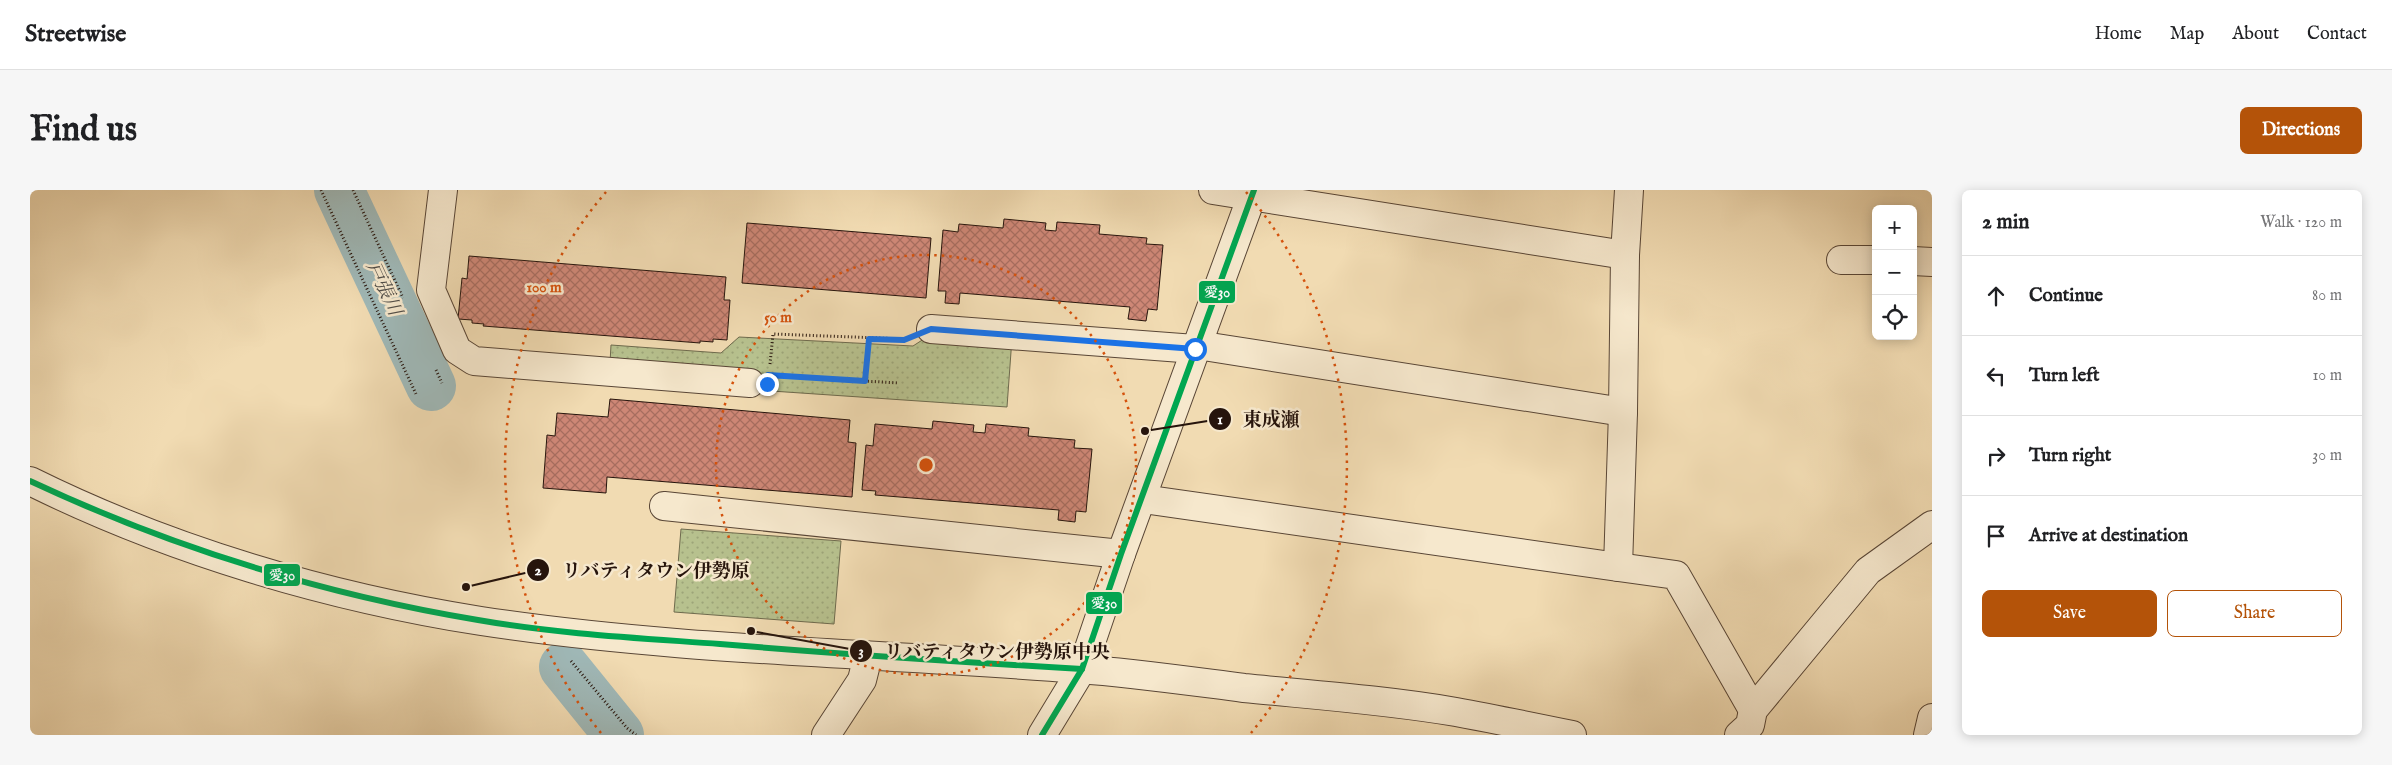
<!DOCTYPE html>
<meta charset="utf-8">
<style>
body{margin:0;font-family:"IM FELL English","Noto Serif JP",serif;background:#f6f6f6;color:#202124}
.controls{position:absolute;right:15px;top:15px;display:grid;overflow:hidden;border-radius:8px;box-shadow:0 2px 12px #0003}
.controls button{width:45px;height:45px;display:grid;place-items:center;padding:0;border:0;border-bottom:1px solid #e0e0e0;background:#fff;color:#202124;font:25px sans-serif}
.stop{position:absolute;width:15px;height:15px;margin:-11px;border:4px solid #1a73e8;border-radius:50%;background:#fff}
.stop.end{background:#1a73e8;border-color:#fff;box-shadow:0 1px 5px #0008}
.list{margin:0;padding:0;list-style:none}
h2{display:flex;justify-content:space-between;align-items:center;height:65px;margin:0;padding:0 20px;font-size:21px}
h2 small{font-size:16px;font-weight:400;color:#757577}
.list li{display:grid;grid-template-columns:32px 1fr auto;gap:15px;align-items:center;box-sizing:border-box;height:80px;padding:0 20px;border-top:1px solid #e0e0e0}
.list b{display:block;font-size:19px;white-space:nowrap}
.list em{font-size:16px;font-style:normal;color:#757577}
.actions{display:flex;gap:10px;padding:15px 20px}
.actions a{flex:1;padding:11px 0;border:1px solid #b45309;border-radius:8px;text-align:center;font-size:18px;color:#b45309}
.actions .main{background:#b45309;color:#fff}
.icon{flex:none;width:28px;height:28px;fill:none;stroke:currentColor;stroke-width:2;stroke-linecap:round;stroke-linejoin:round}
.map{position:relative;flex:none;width:1902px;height:545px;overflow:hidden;border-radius:8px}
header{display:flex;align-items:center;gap:30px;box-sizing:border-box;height:70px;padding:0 25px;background:#fff;border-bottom:1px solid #e0e0e0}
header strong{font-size:24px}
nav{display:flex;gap:28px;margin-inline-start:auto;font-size:18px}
.intro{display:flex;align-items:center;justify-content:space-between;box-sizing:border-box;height:120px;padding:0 30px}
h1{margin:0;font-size:35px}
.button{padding:12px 22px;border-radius:8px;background:#b45309;color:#fff;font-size:18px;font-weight:700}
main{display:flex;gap:30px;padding:0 30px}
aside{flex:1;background:#fff;border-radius:8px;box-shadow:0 2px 12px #0003}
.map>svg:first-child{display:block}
.park{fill:url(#park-dots);stroke:#6e6a4d}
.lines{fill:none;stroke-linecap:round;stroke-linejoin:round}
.river{stroke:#9fb8b7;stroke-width:50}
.building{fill:url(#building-cross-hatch);stroke:#26140c}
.minor-casing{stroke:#594636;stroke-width:30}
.path{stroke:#26140c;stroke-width:3;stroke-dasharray:1 2.5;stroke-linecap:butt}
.minor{stroke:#f6e8cd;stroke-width:28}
.bus-1-casing{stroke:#f6e8cd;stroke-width:10}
.bus-1{stroke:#00a651;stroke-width:6}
.route{stroke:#1a73e8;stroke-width:6}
.ring{fill:none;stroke:#d5520c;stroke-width:2.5;stroke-dasharray:2.5 5}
.labels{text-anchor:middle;stroke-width:5;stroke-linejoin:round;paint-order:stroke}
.water-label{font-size:19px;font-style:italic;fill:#504d48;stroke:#f6e8cd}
.centre{fill:#d5520c;stroke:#f6e8cd;stroke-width:2.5}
.ring-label{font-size:15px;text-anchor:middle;font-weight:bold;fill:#d5520c;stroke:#f6e8cd;stroke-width:5;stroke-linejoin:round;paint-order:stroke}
.leader{fill:none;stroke:#26140c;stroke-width:2}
.callout-dot{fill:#26140c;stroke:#f6e8cd;stroke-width:2}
.mark-label{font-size:15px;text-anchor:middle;font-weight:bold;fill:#fff}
.callout-label{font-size:19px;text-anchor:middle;font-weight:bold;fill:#26140c;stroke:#f6e8cd;stroke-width:5;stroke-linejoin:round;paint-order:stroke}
.line-badge{stroke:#f6e8cd;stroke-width:2}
.badge-label{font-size:14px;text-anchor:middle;font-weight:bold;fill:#fff}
</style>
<header>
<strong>Streetwise</strong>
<nav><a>Home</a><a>Map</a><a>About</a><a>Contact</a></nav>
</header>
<div class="intro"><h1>Find us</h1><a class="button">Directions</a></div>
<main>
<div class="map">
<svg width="1902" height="545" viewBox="0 0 1902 545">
<defs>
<pattern id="park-dots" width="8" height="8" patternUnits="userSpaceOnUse" patternTransform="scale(1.25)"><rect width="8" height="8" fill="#b7c18e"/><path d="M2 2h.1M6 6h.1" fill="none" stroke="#9da579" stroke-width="1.8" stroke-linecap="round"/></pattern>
<pattern id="building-cross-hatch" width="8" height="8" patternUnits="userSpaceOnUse" patternTransform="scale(1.25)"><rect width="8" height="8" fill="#ce8776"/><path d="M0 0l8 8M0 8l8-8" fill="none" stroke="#a76d5f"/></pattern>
</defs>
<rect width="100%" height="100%" fill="#f1dbb2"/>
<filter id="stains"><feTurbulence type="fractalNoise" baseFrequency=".004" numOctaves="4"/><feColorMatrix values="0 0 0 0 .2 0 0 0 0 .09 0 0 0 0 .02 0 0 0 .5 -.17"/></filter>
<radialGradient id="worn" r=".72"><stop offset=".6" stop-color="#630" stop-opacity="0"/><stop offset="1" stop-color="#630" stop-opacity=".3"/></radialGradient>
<g class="park">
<polygon points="903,143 982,148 977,217 579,190 581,155 691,163 709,147 883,156"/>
<polygon points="651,339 811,351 804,434 644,422"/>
</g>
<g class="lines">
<g class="river">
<polyline points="309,0 401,196"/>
<polyline points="534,477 589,545"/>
</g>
</g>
<g class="building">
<polygon points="974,29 1016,33 1015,40 1026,41 1027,32 1070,35 1069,44 1117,48 1116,54 1133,55 1127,120 1118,119 1116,131 1098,129 1100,117 930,103 929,114 915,113 916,101 908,101 913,40 928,42 929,34 973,38"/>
<polygon points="717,33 901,48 896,108 712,93"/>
<polygon points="439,66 696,87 694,110 700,110 697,150 683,149 683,152 670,151 670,153 453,136 454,134 442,133 442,130 428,129 432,88 437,89"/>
<polygon points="580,209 820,230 818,252 826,253 822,307 577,287 576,303 513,298 517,245 525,246 527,223 578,227"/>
<polygon points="903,231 944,235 943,242 955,243 956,234 999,238 998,246 1045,250 1044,258 1062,259 1056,322 1046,321 1045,332 1028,330 1029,320 845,305 846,301 832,300 836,255 843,256 845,234 902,239"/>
</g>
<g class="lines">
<defs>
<g id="minor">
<polyline points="413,0 401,100 427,160 444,171 720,193"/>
<polyline points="1595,65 1599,0"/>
<polyline points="1811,70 1846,70"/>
<polyline points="1883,71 1902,72"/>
<polyline points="901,139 1165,159"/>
<polyline points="1167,155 1593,222"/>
<path d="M 0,291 C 139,360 298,407 451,431 C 647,461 851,463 1049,479 C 1104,483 1159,491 1214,498 C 1284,505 1356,510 1426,522 C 1464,529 1503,537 1542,545"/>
<polyline points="1113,309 1588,377 1593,222 1595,65 1183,0"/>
<polyline points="634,316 1091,364"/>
<polyline points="1588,377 1646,385 1723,520"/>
<polyline points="796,545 832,490 838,466"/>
<polyline points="1012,545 1052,479 1091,364 1224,0"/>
<polyline points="1709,545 1720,535 1723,520 1838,381 1902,335"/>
<polyline points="1898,545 1902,528"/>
</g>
</defs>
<use href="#minor" class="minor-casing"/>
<g class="path">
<polyline points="291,0 386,204"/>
<polyline points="323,0 373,108"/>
<polyline points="740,174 743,144 876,149"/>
<polyline points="406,180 412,193"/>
<polyline points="747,186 869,193"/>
<polyline points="835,191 839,149"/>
<polyline points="541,471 597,538 606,545"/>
</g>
<use href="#minor" class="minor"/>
<defs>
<g id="bus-1">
<path d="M 0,291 C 143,358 292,404 448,430 C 528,444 609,448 690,454 C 811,464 931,472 1052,479"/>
<polyline points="1012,545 1052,479 1091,364 1224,0"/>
</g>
</defs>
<use href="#bus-1" class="bus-1-casing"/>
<use href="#bus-1" class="bus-1"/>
</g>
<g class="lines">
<polyline class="route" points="737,194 738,185 835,191 839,149 874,150 901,139 1165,159"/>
</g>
<g class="ring">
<circle cx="896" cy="275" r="210"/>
<path d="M571 543A421 421 0 0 1 576 2M1216 2A421 421 0 0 1 1221 543"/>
</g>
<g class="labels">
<g class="water-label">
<text transform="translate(355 98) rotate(65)" y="7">戸張川</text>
</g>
</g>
<circle cx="896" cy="275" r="8" class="centre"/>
<g class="ring-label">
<text x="514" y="102">100 m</text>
<text x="748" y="132">50 m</text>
</g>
<path class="leader" d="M1115 241L1190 229M436 397L508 380M721 441L831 461"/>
<g class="callout-dot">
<circle cx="1115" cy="241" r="5"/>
<circle cx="436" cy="397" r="5"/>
<circle cx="721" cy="441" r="5"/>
<circle cx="1190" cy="229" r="12"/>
<circle cx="508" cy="380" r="12"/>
<circle cx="831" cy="461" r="12"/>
</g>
<g class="mark-label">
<text x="1190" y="234">1</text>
<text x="508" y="385">2</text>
<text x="831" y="466">3</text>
</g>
<g class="callout-label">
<text x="1241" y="236">東成瀬</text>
<text x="626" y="387">リバティタウン伊勢原</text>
<text x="967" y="468">リバティタウン伊勢原中央</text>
</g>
<g class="line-badge">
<rect x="1168" y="90" width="38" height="24" rx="5" fill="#00a651"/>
<rect x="233" y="373" width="38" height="24" rx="5" fill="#00a651"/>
<rect x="1055" y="401" width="38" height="24" rx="5" fill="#00a651"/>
</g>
<g class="badge-label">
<text x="1187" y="107">愛30</text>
<text x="252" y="390">愛30</text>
<text x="1074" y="418">愛30</text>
</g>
<rect width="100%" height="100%" filter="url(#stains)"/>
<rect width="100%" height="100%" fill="url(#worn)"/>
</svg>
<div class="controls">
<button>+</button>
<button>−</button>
<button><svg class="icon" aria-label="locate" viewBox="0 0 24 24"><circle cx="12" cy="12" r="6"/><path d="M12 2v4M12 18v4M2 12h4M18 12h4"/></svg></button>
</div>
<div class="stop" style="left:1165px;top:159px"></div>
<div class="stop end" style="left:737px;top:194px"></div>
</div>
<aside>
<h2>2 min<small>Walk · 120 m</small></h2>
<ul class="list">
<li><svg class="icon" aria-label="ahead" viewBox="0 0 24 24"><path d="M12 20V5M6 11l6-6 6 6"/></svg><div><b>Continue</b></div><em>80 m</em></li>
<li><svg class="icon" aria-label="left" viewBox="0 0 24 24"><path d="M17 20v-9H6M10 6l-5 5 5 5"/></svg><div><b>Turn left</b></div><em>10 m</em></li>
<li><svg class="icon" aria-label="right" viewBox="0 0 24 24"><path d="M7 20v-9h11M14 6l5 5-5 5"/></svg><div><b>Turn right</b></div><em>30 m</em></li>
<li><svg class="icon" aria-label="arrive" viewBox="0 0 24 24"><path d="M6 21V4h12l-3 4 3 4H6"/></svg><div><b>Arrive at destination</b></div></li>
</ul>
<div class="actions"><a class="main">Save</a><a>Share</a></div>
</aside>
</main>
